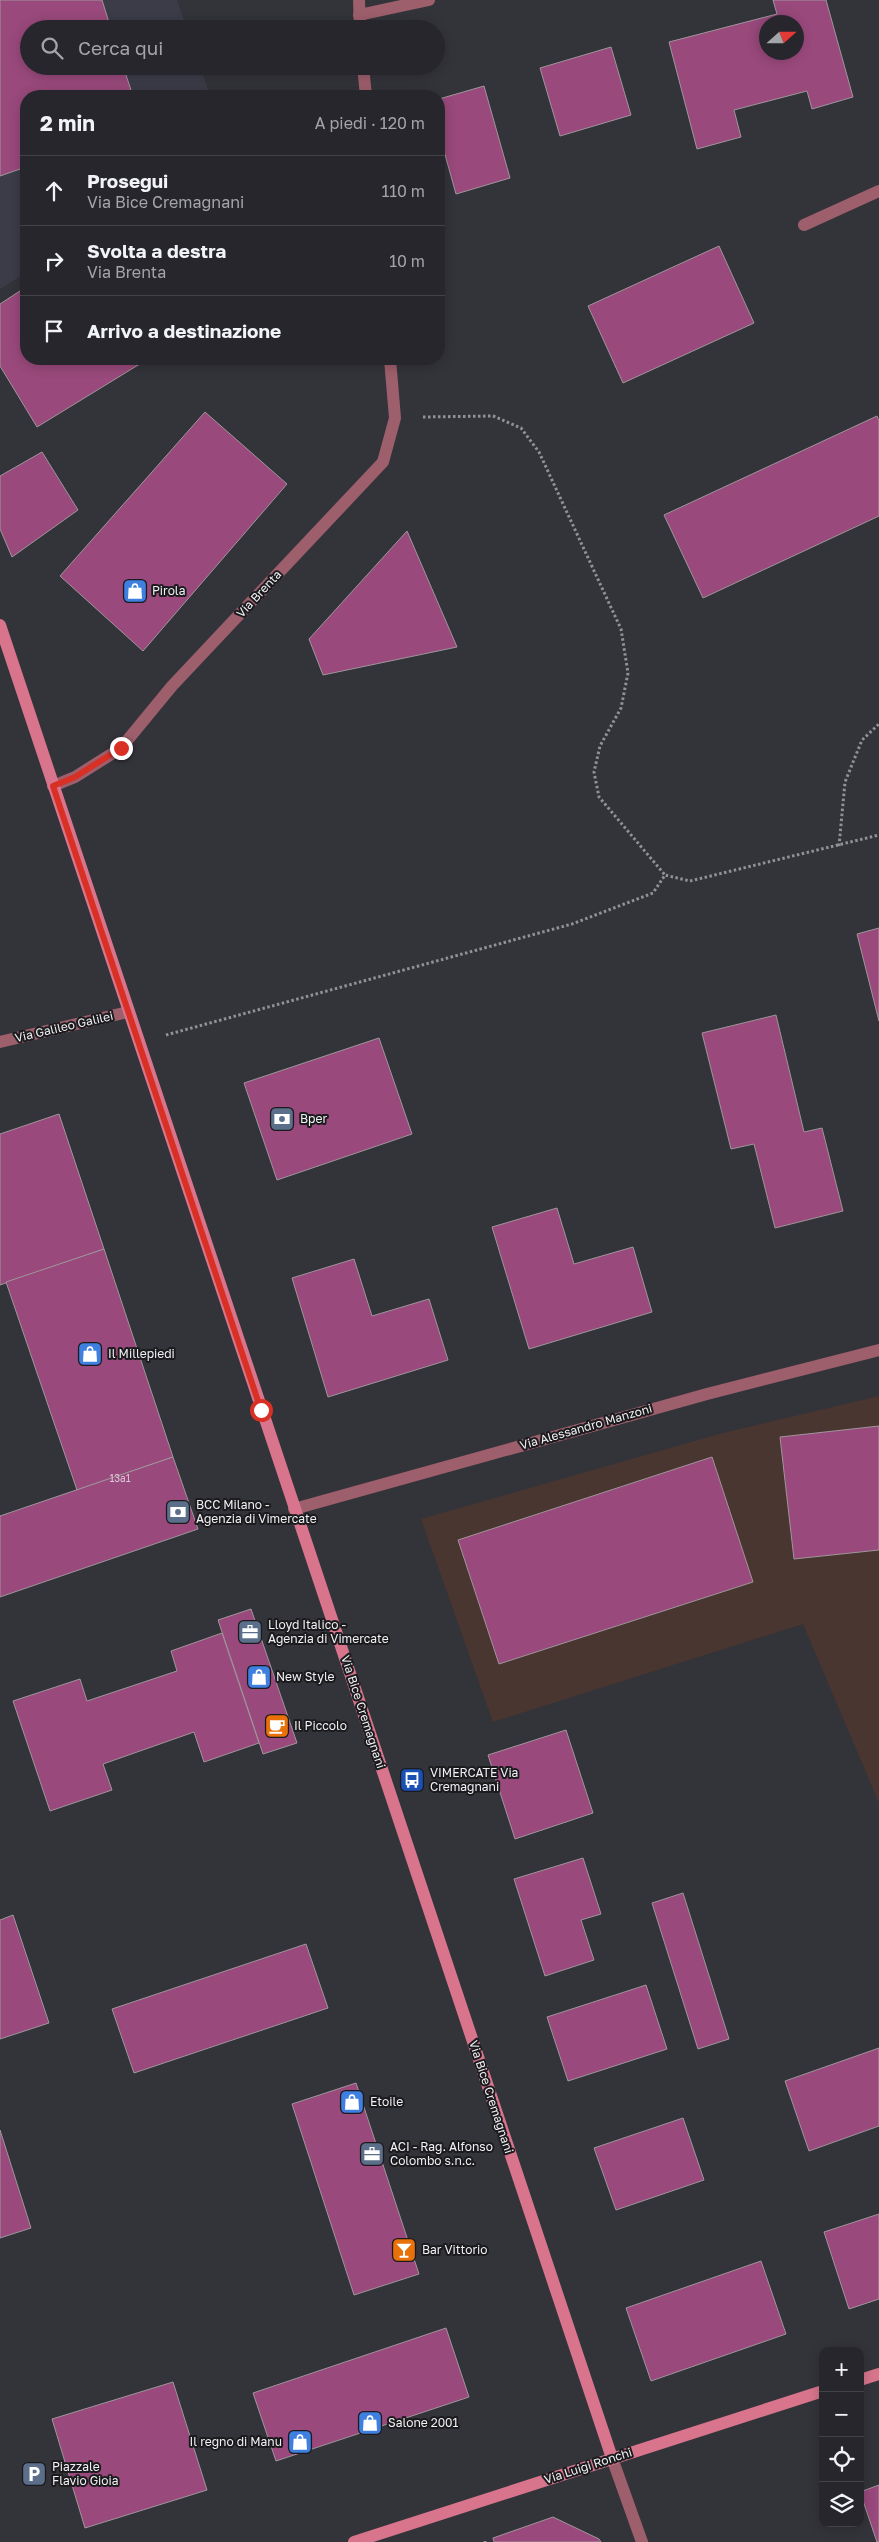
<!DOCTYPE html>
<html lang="it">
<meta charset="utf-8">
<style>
body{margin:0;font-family:"Golos Text",sans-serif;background:#2e2e34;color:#f1f3f6}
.controls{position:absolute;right:15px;bottom:15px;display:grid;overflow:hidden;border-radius:10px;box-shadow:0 2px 12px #0003}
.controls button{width:45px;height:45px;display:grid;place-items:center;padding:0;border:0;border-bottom:1px solid #424348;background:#26262c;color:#f1f3f6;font:25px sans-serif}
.compass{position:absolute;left:759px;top:15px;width:45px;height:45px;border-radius:50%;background:#26262c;box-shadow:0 2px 12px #0003;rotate:69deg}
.stop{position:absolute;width:15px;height:15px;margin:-11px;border:4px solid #d93025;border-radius:50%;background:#fff}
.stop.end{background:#d93025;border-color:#fff;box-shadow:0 1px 5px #0008}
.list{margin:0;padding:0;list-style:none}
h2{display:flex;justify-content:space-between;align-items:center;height:65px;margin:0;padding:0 20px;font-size:21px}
h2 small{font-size:16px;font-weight:400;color:#a4a5a9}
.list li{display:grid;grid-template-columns:32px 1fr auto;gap:15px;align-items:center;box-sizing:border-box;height:70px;padding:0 20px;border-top:1px solid #424348}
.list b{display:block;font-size:19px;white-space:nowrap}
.list p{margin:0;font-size:16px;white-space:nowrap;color:#a4a5a9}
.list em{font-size:16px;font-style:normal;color:#a4a5a9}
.icon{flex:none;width:28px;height:28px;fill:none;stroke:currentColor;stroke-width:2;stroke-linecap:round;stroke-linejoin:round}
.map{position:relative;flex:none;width:879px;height:2542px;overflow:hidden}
.search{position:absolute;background:#26262c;box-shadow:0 2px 12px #0003;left:20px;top:20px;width:425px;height:55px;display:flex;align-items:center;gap:12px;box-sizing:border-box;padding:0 18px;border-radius:28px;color:#a4a5a9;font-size:19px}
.panel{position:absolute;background:#26262c;box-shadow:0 2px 12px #0003;left:20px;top:90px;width:425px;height:275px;border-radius:20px}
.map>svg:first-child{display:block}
.built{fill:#3c3c49}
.education{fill:#4a3630}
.building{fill:#99497c;stroke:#9f969b;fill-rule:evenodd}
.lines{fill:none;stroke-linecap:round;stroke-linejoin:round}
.path{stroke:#919197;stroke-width:3;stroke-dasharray:2.5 2.5;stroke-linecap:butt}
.lane{stroke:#9d5f6c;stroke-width:12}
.street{stroke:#9d5f6c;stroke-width:12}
.secondary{stroke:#d8758c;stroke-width:12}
.route{stroke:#d93025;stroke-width:6}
.labels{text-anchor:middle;stroke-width:4;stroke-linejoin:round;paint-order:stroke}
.number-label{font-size:10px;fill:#dbc7d7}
.poi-label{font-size:12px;fill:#f1f1f5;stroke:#1b1b1e;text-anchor:start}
.street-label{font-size:12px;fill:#f1f1f5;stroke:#1b1b1e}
</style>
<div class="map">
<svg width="879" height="2542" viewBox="0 0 879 2542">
<rect width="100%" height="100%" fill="#33333a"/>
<polygon class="built" points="0,0 177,0 187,29 29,29 29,66 200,66 210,96 26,96 26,273 0,289"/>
<polygon class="education" points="879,1396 879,1803 803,1624 493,1722 421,1519 723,1433"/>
<g class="building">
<polygon points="0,0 102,0 111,29 29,29 29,66 123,66 133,96 26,96 26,167 0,176"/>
<path d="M 773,0 L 826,0 L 853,97 L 812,109 L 807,91 L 734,110 L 741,137 L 697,149 L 669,42 L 777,14 ZM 766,22 L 796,22 L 796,52 L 766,52 Z"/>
<polygon points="611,47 631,115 560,136 540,68"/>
<polygon points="484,86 510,178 456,194 439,133 439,99"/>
<polygon points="719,246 754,323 623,383 588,306"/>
<polygon points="26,287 26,359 148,359 37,427 0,366 0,304"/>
<polygon points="205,412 287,484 143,651 60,576"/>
<polygon points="877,416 879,421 879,516 703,598 664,515"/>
<polygon points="42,452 78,510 12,557 0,529 0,476"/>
<polygon points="407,531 457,647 323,675 309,639"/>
<polygon points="879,928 879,1021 857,934"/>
<polygon points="776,1015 804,1132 822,1128 843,1211 775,1228 754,1144 731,1149 702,1033"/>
<polygon points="379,1038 412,1134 277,1180 244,1083"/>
<polygon points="59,1114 104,1249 0,1285 0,1134"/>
<polygon points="557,1208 574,1264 633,1247 652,1312 529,1349 492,1227"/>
<polygon points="104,1249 173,1457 77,1490 6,1282"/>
<polygon points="354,1259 372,1316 429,1299 448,1360 328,1397 292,1278"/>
<polygon points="879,1426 879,1550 794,1559 780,1437"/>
<polygon points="173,1457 198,1529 0,1597 0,1516"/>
<polygon points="712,1457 753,1582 499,1664 458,1540"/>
<polygon points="251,1609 297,1743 263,1754 218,1620"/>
<polygon points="222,1633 259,1743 204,1762 194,1732 103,1764 112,1790 50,1811 13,1701 80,1679 87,1701 177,1671 171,1651"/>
<polygon points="566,1730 593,1813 515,1839 488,1755"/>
<polygon points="583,1858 601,1914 581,1920 594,1960 545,1976 514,1879"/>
<polygon points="683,1893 729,2039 698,2049 652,1903"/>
<polygon points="13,1915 49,2023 0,2039 0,1920"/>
<polygon points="306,1944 328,2008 134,2073 112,2009"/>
<polygon points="646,1985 667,2049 568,2081 547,2017"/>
<polygon points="879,2048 879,2126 809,2151 785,2081"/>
<polygon points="356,2083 419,2274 354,2295 292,2104"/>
<polygon points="683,2118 704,2180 616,2210 594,2148"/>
<polygon points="0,2130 31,2228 0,2238"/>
<polygon points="879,2214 879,2299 849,2309 824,2232"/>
<polygon points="761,2261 786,2334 651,2381 626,2308"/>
<polygon points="446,2328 469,2397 276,2461 253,2393"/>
<polygon points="173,2382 207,2490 85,2528 52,2419"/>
<polygon points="879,2485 879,2542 877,2542 860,2492"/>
<polygon points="553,2517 599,2539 601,2542 494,2542 493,2538"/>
</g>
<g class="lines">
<g class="path">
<polyline points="423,417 493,416 521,428 539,452 621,629 628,673 621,708 600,746 594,772 599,797 665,875"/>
<polyline points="839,846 845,782 862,740 879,724"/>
<polyline points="166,1035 572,924 653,893 665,875 690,881 879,835"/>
<polyline points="485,2541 485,2542"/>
</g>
<polyline class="lane" points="804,225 879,191"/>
<g class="street">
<polyline points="359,0 360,29"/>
<polyline points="359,15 429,0"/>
<polyline points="363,66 366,96"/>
<polyline points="53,786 75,777 121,748 172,686 383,462 395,418 390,359"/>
<polyline points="0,1042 128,1012"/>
<polyline points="294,1509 707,1394 879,1350"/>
<polyline points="612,2458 642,2542"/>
</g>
<g class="secondary">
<polyline points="0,625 612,2458"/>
<polyline points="860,2380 879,2374"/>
<polyline points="354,2542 823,2391"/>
</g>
</g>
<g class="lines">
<polyline class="route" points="121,748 75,777 53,786 261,1410"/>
</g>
<defs>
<symbol id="shop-square" viewBox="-11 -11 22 22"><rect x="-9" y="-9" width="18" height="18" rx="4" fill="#3f7fe0" stroke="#1b1b1e"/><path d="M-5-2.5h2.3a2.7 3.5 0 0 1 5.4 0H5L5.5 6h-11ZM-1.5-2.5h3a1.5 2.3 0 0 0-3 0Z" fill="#fff"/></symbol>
<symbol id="bank-square" viewBox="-11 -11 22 22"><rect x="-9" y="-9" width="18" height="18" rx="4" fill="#5c6f8a" stroke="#1b1b1e"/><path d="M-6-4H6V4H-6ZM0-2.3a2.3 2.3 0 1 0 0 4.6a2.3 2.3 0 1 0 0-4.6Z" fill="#fff"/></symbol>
<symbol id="office-square" viewBox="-11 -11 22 22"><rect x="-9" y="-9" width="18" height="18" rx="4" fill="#5c6f8a" stroke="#1b1b1e"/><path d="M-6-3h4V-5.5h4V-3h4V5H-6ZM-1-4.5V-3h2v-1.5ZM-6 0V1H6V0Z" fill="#fff"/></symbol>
<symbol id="cafe-square" viewBox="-11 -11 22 22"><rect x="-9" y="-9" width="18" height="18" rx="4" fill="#e8710a" stroke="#1b1b1e"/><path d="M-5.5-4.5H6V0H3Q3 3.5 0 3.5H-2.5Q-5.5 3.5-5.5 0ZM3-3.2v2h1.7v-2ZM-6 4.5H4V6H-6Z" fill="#fff"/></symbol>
<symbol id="bus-square" viewBox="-11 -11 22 22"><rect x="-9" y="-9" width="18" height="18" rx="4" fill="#1a4fb4" stroke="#1b1b1e"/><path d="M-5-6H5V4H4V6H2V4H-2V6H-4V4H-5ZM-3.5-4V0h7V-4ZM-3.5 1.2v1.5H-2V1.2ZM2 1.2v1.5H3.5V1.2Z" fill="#fff"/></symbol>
<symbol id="bar-square" viewBox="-11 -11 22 22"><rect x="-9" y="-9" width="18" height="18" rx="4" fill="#e8710a" stroke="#1b1b1e"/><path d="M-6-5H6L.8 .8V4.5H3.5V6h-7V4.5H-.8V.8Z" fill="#fff"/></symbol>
<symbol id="parking-square" viewBox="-11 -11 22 22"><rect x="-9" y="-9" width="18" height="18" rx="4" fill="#5c6f8a" stroke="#1b1b1e"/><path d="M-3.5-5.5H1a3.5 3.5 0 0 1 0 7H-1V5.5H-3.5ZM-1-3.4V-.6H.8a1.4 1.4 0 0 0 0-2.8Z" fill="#fff"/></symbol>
</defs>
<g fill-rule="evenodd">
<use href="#shop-square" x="121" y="577" width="28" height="28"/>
<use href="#bank-square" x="268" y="1105" width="28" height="28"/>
<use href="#shop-square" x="76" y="1340" width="28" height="28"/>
<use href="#bank-square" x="164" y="1498" width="28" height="28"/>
<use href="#office-square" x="236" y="1618" width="28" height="28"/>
<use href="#shop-square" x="245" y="1663" width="28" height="28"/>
<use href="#cafe-square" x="263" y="1712" width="28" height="28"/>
<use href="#bus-square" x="398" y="1766" width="28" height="28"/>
<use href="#shop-square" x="338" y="2088" width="28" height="28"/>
<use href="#office-square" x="358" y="2140" width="28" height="28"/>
<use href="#bar-square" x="390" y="2236" width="28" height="28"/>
<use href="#shop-square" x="356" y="2409" width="28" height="28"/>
<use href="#shop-square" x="286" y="2428" width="28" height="28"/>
<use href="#parking-square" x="20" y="2460" width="28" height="28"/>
</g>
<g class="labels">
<g class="number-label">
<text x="120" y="1482">13a1</text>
</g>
<g class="poi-label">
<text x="152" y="595">Pirola</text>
<text x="300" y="1123">Bper</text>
<text x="108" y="1358">Il Millepiedi</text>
<text x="196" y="1509">BCC Milano -<tspan x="196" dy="14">Agenzia di Vimercate</tspan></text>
<text x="268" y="1629">Lloyd Italico -<tspan x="268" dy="14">Agenzia di Vimercate</tspan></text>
<text x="276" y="1681">New Style</text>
<text x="294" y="1730">Il Piccolo</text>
<text x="430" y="1777">VIMERCATE Via<tspan x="430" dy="14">Cremagnani</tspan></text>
<text x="370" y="2106">Etoile</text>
<text x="390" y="2151">ACI - Rag. Alfonso<tspan x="390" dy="14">Colombo s.n.c.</tspan></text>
<text x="422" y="2254">Bar Vittorio</text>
<text x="388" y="2427">Salone 2001</text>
<text x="282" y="2446" text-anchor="end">Il regno di Manu</text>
<text x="52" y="2471">Piazzale<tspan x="52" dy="14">Flavio Gioia</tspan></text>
</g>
<g class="street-label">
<text transform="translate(259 594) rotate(-47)" y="4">Via Brenta</text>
<text transform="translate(64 1027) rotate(-13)" y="4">Via Galileo Galilei</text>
<text transform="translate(586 1427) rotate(-16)" y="4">Via Alessandro Manzoni</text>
<text transform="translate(363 1712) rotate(72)" y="4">Via Bice Cremagnani</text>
<text transform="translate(491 2097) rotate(72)" y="4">Via Bice Cremagnani</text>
<text transform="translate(588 2466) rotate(-18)" y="4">Via Luigi Ronchi</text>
</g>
</g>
</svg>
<div class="controls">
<button>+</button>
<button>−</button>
<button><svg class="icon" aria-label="locate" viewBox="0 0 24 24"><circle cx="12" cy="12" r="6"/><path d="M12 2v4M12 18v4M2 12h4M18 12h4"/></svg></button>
<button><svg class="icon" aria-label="layers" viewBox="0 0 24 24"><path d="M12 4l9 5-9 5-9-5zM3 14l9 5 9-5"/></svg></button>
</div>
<svg class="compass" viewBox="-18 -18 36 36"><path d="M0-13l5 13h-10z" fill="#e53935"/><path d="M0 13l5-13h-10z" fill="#a4a5a9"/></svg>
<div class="stop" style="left:261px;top:1410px"></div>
<div class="stop end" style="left:121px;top:748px"></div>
<div class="search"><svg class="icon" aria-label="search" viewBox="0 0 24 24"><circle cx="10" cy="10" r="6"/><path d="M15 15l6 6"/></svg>Cerca qui</div>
<section class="panel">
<h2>2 min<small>A piedi · 120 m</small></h2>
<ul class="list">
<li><svg class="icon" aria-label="ahead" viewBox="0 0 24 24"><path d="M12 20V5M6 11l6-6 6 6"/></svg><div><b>Prosegui</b><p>Via Bice Cremagnani</p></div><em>110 m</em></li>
<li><svg class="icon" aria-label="right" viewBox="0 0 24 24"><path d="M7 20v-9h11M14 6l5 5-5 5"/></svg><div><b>Svolta a destra</b><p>Via Brenta</p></div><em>10 m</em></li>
<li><svg class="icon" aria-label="arrive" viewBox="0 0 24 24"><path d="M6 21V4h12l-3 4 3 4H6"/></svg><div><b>Arrivo a destinazione</b></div></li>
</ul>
</section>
</div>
